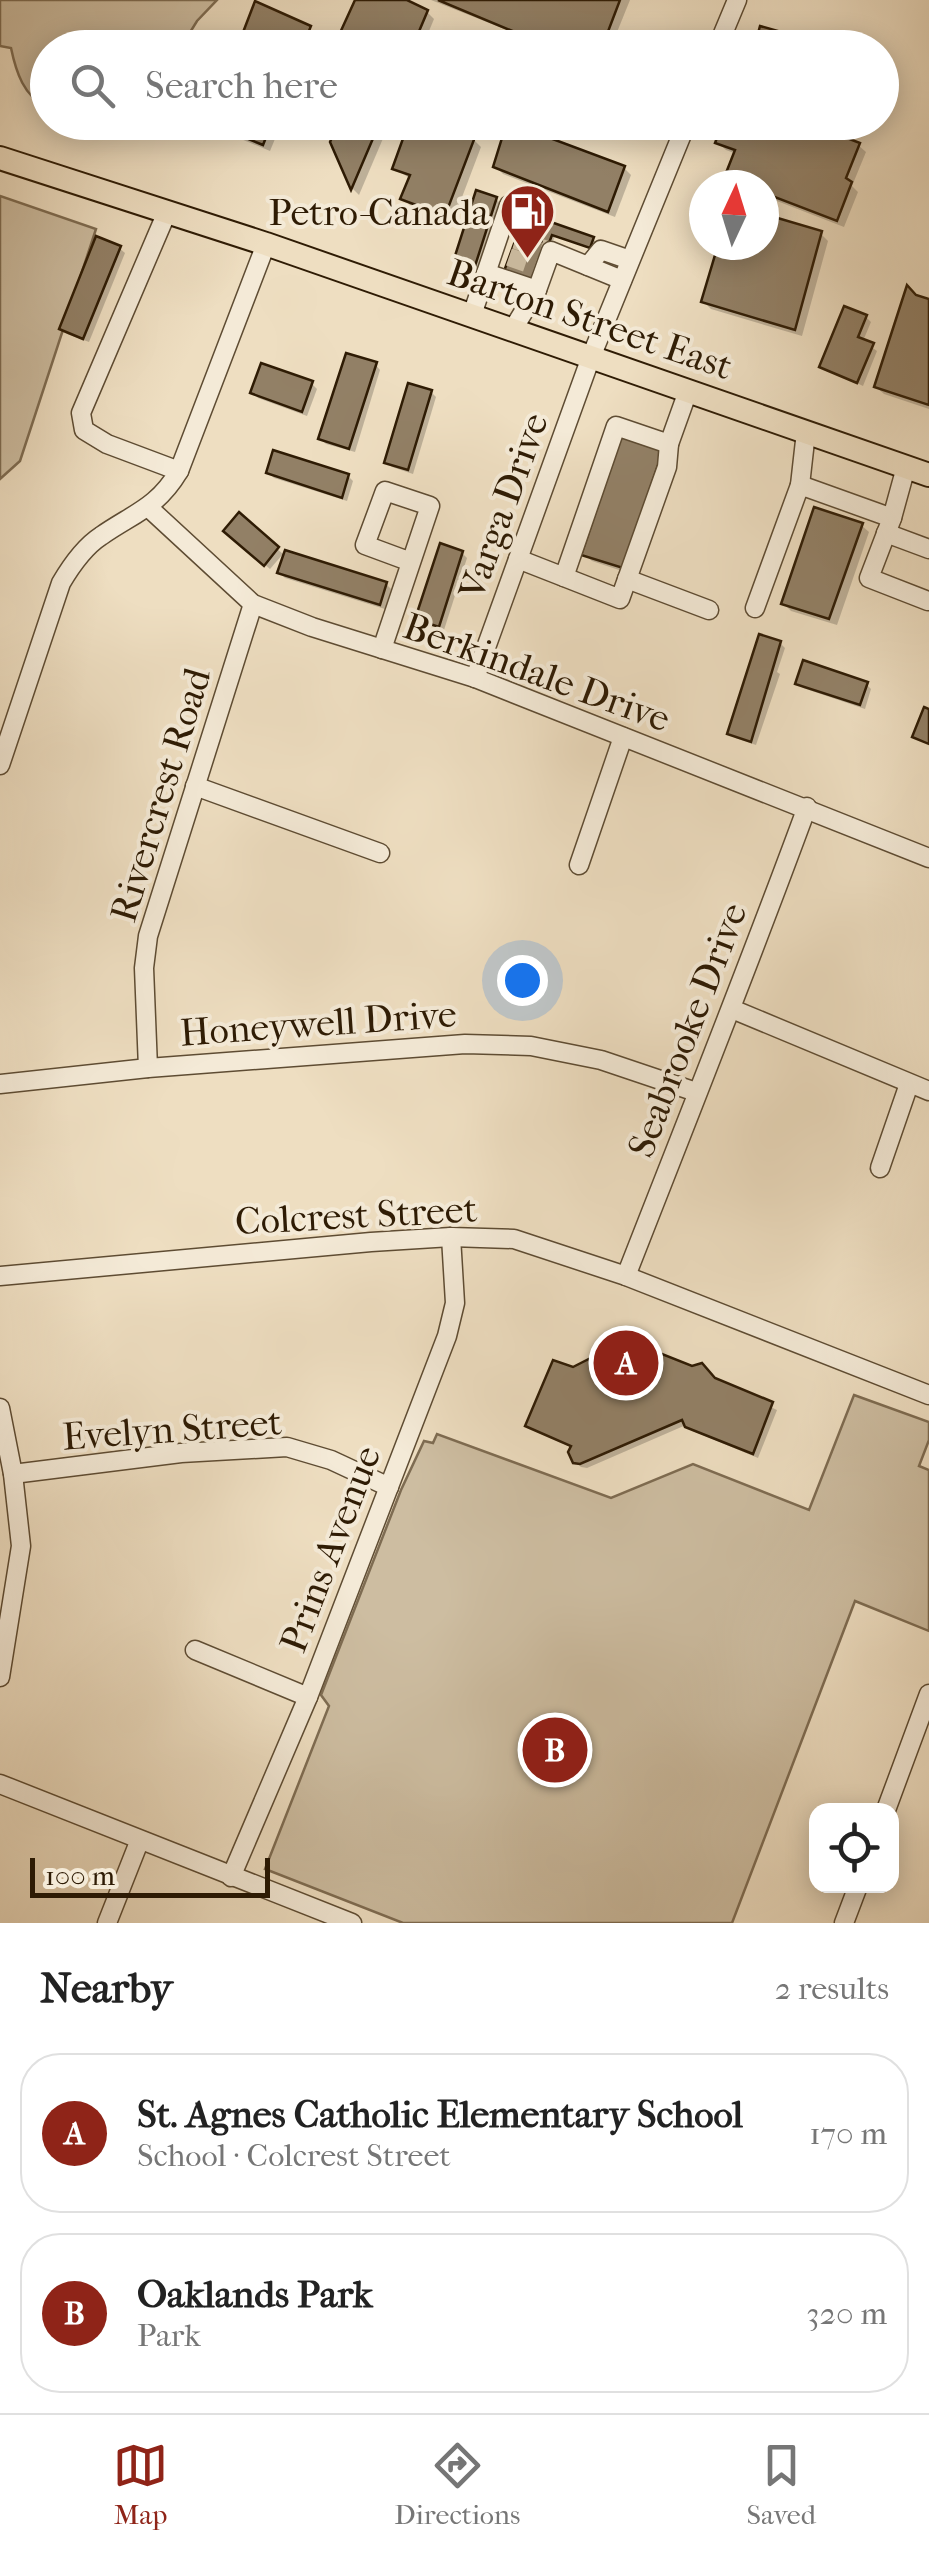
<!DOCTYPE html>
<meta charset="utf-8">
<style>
body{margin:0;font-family:"IM FELL French Canon",serif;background:#f2f2f2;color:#222}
.controls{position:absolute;right:30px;bottom:30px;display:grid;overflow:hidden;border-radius:20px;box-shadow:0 5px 25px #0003}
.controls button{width:90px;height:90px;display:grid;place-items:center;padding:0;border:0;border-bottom:2px solid #e0e0e0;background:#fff;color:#222;font:50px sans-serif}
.compass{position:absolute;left:689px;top:170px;width:90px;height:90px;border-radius:50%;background:#fff;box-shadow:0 5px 25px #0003;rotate:4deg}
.scale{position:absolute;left:30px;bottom:25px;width:240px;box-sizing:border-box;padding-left:10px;border:5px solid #2e1b04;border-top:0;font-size:28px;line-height:35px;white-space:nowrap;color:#2e1b04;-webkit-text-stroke:8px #f4ead7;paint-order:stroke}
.you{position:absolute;left:522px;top:980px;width:35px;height:35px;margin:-25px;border:8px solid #fff;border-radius:50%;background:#1a73e8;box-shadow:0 0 0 15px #1a73e833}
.badge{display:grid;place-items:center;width:65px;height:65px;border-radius:50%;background:#8f2418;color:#fff;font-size:32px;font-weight:700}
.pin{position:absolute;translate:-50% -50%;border:5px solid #fff;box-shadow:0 2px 10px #0006}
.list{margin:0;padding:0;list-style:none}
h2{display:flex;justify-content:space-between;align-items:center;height:130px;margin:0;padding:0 40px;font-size:42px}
h2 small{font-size:32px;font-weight:400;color:#767676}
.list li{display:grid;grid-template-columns:65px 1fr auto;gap:30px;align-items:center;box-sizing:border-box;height:160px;margin:0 20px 20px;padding:0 20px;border:2px solid #e0e0e0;border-radius:40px}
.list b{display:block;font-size:38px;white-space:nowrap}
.list p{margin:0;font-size:32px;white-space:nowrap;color:#767676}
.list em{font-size:32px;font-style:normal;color:#767676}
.icon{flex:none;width:55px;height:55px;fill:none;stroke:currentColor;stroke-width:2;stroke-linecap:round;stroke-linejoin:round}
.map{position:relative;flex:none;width:929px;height:1923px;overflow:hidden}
.search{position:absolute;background:#fff;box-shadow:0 5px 25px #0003;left:30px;right:30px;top:30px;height:110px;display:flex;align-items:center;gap:25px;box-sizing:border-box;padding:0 35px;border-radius:55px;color:#767676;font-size:38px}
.sheet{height:490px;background:#fff}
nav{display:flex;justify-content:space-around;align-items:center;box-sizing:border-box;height:140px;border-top:2px solid #e0e0e0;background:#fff;font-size:28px;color:#767676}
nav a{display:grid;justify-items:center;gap:5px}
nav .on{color:#8f2418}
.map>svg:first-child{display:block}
.green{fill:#cdbda1;stroke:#7e6c52;stroke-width:2.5}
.shadow{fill:#0003}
.building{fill:#928066;stroke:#2e1b04;stroke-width:2.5}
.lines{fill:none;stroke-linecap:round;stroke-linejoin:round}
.minor-tunnel{stroke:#c8b79b;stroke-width:18;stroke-dasharray:18 9;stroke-linecap:butt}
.minor-casing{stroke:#5e4c33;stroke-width:21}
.major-casing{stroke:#2e1b04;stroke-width:26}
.minor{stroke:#f4ead7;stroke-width:18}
.major{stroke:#eedec1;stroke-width:22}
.labels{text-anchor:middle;stroke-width:8;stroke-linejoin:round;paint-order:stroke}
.poi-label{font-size:38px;fill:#2e1b04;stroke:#f4ead7;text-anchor:end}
.street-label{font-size:38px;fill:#2e1b04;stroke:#f4ead7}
</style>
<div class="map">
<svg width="929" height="1923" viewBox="0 0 929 1923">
<rect width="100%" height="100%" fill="#eedec1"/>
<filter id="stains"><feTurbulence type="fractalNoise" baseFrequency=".002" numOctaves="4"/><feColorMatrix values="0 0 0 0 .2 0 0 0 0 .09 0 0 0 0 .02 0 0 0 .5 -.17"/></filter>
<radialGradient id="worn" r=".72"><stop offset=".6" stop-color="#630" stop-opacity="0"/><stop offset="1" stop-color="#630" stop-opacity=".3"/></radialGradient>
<g class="green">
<path d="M 0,0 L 217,0 L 197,21 L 181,47 L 48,48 L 47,107 C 24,97 16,72 11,48 L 0,46 Z"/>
<polygon points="0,196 96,229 20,461 0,479"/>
<polygon points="854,1395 929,1422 929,1440 919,1466 929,1470 929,1631 855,1601 732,1923 403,1923 265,1869 329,1706 321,1695 401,1490 424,1441 433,1443 437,1434 611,1498 693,1464 809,1510"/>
</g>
<g class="shadow">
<polygon points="358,0 401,0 427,12 434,19 422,48 339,48 337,45"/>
<polygon points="431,0 630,0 611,47 552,48"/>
<polygon points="309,28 317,36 312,48 239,48"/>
<polygon points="882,63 888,69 882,95"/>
<polygon points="210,122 282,122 270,151 217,129"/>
<polygon points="341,122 390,122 359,195 353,189 333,142"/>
<polygon points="431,122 474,140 481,147 453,221 410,205 403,198 411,179 395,169"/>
<polygon points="718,143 858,145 866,152 852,186 858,192 844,227 764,196 764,185 734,184 727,177 737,154 726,150"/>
<polygon points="496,167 624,168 631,175 615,217 503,174"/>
<polygon points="496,199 501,204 481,269 462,264 457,258"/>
<polygon points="764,217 820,233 828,241 802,336 711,309 704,302 721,245 764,245"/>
<polygon points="530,218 593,239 596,242 593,250 555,236 552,244 547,242 533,284 533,241 525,233"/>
<polygon points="119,248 125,253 89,342 67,334 62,329"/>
<polygon points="929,302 929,409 884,394 876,387"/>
<polygon points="866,317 871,322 863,341 877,351 863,386 822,366"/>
<polygon points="375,364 380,370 355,452 326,444 321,439"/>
<polygon points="312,384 317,389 307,416 258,398 253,393"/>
<polygon points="431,392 436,397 413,474 392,467 387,462"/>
<polygon points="664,447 631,574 592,561 584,554"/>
<polygon points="269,473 348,476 353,481 347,501 274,478"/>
<polygon points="239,516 283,554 270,569 226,531"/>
<polygon points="861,525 869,532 837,625 791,611 783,603"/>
<polygon points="462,553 467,558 444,630 423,624 418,618"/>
<polygon points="280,573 386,584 391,589 385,609 285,578"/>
<polygon points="780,643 785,648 777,672 780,674 756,745 735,738 729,733"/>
<polygon points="798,683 866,684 871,689 865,709 803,688"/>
<polygon points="573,1369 715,1381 777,1410 758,1458 693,1431 686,1425 587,1468 581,1467 575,1461 573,1448 528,1426"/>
<polygon points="524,1754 535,1758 534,1763 523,1759"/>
</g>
<g class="building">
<polygon points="355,0 407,0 428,10 412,48 334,46"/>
<polygon points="438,0 620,0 604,42 618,48 553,48"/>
<polygon points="255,1 311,26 302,48 237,48"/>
<polygon points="760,26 838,48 754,48"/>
<polygon points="207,122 272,122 263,145"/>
<polygon points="339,122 380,122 351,190 330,142"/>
<polygon points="409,122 438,122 475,137 445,216 400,199 410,175 392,169"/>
<polygon points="507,122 625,166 608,212 493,167"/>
<polygon points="723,122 805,122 860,143 846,178 852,182 837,221 764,193 764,185 743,185 724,178 735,150 715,143"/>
<polygon points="476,190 497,197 475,266 454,259"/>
<polygon points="528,214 594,237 590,248 552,235 549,243 522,233"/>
<polygon points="764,214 822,231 795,330 701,302 718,245 764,245"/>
<polygon points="518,233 547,243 532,285 503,274"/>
<polygon points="96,236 121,246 83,339 59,329"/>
<polygon points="907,285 916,295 929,299 929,405 874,387"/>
<polygon points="844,306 867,315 858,337 874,343 857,383 819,367"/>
<polygon points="346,353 377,362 349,449 318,439"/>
<polygon points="261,363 313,381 302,412 250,393"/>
<polygon points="408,383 432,390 408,470 384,463"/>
<polygon points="623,431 665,445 623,568 581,555"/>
<polygon points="273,450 349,474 342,498 266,473"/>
<polygon points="814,507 863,523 829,619 781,604"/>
<polygon points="239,512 279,547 264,566 223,531"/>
<polygon points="440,543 463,551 439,627 415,619"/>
<polygon points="285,550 387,582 380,605 277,573"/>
<polygon points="759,634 781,641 751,742 727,734"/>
<polygon points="803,660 868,682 860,705 795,684"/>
<polygon points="924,707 929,709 929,744 912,737"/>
<polygon points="619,1337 692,1366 702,1363 715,1378 773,1402 753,1454 685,1427 682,1420 580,1464 573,1463 568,1452 571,1446 525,1426 553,1360 573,1367 616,1345"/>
</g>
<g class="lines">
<g class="minor-tunnel">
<polyline points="515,240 545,249"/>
<polyline points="509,257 538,267"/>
</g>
<defs>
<g id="minor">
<polyline points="717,48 737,0"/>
<polyline points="167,212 81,413 84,430 107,444 179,471"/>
<polyline points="588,266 601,250 630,260"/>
<polyline points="486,273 537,290"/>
<polyline points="472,315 509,205"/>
<polyline points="513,329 537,290 551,251 622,280"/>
<polyline points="800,485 806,432"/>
<polyline points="149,508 253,604 312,627 475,678 929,858"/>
<polyline points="892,518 906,467"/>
<polyline points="886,533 929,549"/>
<polyline points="518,559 564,577 616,426 669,444 688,391"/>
<polyline points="564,577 620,599 667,467 669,444"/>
<polyline points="627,579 709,610"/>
<polyline points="755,608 800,485 892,518 869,578 928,601"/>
<polyline points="382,649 430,506 385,491 365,545 411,562"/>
<polyline points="475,678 591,357 687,122"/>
<path d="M 0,765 L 61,583 C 71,566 84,547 101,536 C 134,513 157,508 179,471 L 266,244"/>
<polyline points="195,786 380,853"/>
<polyline points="579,865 623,737"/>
<polyline points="732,1009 929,1091"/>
<polyline points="148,1068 144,968 148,936 253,604"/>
<polyline points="0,1084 148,1068 465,1044 531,1046 601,1060 696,1092"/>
<polyline points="880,1168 909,1084"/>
<polyline points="0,1276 371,1242 451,1237 514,1239 626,1276 929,1395"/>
<path d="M 626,1276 C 687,1120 749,965 807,807"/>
<polyline points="0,1408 13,1474 21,1546 0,1677"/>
<polyline points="13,1474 181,1453 287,1447 331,1460 389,1487"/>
<polyline points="195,1650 308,1697"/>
<polyline points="0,1784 352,1923"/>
<polyline points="886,1810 929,1694"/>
<polyline points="231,1877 308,1697 447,1336 455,1303 451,1237"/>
<polyline points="107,1923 139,1842"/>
<polyline points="844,1923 858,1886"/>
</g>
<polyline id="major" points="0,158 266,244 929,475"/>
</defs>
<use href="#minor" class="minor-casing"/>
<use href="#major" class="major-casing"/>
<use href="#minor" class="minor"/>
<use href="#major" class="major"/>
</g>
<defs>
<symbol id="fuel-pin" viewBox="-11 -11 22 30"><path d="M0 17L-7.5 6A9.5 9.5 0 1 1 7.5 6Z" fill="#8f2418" stroke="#f4ead7"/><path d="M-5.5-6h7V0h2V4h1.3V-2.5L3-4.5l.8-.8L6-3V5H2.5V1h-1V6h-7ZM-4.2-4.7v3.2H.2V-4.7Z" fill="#fff"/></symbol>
</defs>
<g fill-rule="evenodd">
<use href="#fuel-pin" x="496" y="180" width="63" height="86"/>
</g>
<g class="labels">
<g class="poi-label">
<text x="489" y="225">Petro-Canada</text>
</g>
<g class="street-label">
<text transform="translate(590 319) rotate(19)" y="13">Barton Street East</text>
<text transform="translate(503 506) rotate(-70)" y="13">Varga Drive</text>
<text transform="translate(537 672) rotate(20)" y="13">Berkindale Drive</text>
<text transform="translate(160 795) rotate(-73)" y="13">Rivercrest Road</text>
<text transform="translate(318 1023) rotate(-4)" y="13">Honeywell Drive</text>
<text transform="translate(687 1030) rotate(-69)" y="13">Seabrooke Drive</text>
<text transform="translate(356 1215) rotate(-3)" y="13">Colcrest Street</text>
<text transform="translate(172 1429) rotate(-4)" y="13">Evelyn Street</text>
<text transform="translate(330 1549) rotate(-69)" y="13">Prins Avenue</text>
</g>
</g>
<rect width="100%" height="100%" filter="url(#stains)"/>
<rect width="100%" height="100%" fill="url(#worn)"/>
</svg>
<div class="controls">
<button><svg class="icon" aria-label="locate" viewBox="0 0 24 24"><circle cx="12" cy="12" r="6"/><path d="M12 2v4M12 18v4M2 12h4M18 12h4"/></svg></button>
</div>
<svg class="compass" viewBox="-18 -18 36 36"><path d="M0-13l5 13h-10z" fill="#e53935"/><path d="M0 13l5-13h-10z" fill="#767676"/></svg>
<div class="scale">100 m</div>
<div class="you"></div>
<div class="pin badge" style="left:626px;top:1363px">A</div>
<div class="pin badge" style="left:555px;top:1750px">B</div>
<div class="search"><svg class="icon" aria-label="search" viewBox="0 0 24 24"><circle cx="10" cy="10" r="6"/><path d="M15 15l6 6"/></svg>Search here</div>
</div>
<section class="sheet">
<h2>Nearby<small>2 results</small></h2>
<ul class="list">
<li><span class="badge">A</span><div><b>St. Agnes Catholic Elementary School</b><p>School · Colcrest Street</p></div><em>170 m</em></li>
<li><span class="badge">B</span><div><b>Oaklands Park</b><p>Park</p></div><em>320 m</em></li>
</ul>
</section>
<nav>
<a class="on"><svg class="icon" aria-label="map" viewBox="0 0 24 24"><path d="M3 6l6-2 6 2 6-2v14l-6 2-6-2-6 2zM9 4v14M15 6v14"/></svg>Map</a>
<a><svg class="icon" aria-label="directions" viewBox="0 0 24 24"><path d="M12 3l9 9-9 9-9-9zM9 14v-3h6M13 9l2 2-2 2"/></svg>Directions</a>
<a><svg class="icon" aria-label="saved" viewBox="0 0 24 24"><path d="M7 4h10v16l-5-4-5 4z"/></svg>Saved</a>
</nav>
